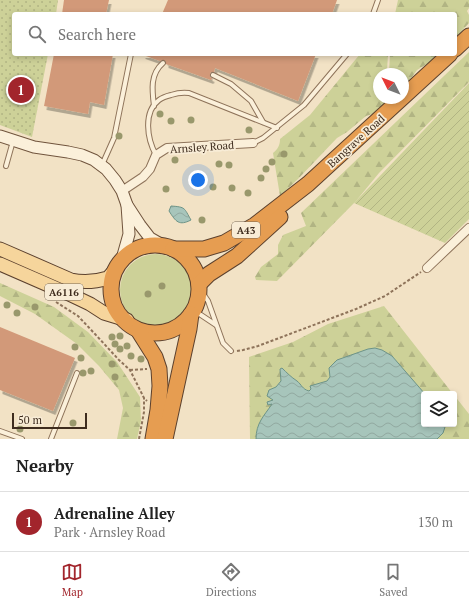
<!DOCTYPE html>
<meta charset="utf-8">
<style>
body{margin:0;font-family:"PT Serif",serif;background:#f6f6f6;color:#222}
.controls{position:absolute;right:12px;bottom:12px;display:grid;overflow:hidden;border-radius:4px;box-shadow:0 2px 6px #0003}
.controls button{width:36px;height:36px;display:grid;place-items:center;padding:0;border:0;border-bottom:1px solid #e0e0e0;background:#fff;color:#222;font:20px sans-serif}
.compass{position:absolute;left:373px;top:68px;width:36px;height:36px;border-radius:50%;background:#fff;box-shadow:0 2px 6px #0003;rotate:312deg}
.scale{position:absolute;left:12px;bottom:10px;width:75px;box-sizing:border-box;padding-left:4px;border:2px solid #3e2c1e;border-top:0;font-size:11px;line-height:14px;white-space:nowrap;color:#3e2c1e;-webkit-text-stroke:3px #f8ecd6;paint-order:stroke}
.you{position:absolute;left:198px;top:180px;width:14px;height:14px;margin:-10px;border:3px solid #fff;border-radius:50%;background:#1a73e8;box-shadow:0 0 0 6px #1a73e833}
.badge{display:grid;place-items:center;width:26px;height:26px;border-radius:50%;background:#a2252c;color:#fff;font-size:13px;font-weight:700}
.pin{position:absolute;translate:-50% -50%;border:2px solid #fff;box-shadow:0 1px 4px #0006}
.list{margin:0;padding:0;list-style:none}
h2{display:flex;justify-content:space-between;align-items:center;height:52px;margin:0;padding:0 16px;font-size:17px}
h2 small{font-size:13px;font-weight:400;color:#767676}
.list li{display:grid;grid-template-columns:26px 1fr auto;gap:12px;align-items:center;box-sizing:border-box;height:60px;padding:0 16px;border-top:1px solid #e0e0e0}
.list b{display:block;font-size:15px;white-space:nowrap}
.list p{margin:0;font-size:13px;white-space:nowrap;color:#767676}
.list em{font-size:13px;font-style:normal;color:#767676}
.icon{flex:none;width:22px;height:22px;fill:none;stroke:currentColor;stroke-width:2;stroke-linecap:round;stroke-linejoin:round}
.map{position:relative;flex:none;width:469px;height:439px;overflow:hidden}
.search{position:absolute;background:#fff;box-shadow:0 2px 6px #0003;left:12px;right:12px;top:12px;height:44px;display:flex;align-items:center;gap:10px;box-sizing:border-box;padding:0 14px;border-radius:4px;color:#767676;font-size:15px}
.sheet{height:112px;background:#fff}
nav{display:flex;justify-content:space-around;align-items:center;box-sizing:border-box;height:56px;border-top:1px solid #e0e0e0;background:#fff;font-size:11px;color:#767676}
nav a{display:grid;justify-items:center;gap:2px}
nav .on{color:#a2252c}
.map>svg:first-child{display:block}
.grass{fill:#cdd198}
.forest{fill:url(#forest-firs)}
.park{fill:url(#park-dots)}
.garden{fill:url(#garden-furrows)}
.water{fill:url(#water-waves);stroke:#6d9488}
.building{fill:#d29979;filter:url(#shadow)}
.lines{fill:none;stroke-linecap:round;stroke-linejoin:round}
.lane-casing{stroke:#8e735a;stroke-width:6}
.street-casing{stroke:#8e735a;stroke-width:10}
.secondary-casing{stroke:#70543d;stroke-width:13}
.primary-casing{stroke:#5c412e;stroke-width:15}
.highway-casing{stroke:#5c412e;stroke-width:17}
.path{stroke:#8e735a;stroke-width:2;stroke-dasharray:3 2;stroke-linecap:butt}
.lane{stroke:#fbf0da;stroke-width:4}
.street{stroke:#fbf0da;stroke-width:8}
.secondary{stroke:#fbf0da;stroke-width:11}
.primary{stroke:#f6d59c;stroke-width:13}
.highway{stroke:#e69d51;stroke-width:15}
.tree{fill:#99986c}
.labels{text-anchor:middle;stroke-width:3.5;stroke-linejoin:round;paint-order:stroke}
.shield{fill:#f8ecd6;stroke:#766655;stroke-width:1}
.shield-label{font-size:10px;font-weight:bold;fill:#3e2c1e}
.street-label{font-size:11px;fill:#3e2c1e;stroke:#f8ecd6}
</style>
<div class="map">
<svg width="469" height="439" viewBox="0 0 469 439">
<defs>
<pattern id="forest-firs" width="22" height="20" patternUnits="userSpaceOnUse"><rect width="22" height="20" fill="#cdd198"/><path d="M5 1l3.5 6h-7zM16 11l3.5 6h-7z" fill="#b1b483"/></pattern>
<pattern id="park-dots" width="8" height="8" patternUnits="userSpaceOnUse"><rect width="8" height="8" fill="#cdd198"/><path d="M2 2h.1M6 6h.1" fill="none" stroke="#b1b483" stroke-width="1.8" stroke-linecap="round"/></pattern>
<pattern id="garden-furrows" width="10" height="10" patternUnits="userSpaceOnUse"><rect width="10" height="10" fill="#cdd198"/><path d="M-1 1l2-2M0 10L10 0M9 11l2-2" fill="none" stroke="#b1b483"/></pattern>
<pattern id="water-waves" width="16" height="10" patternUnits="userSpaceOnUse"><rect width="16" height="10" fill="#a7c5bb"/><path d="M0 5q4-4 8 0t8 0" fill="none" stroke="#91a9a0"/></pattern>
<filter id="shadow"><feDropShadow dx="2.5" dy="4" stdDeviation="0" flood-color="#0004"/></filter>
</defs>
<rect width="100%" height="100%" fill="#f2e2c5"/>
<circle class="grass" cx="156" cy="290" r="36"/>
<g class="forest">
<polygon points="398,0 469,0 469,8 467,11 469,15 469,23 455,38 455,14 395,14"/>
<polygon points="469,52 469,82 379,173 356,201 277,281 256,280 255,277 261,267 278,254 278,245 283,235 306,226 301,213"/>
<path d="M 360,54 L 388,54 L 387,71 L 389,72 L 390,54 L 439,54 L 435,59 L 417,70 L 412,77 L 403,86 L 403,74 L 379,74 L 379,98 L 391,98 L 376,113 L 366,116 L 347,132 L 337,138 L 298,179 L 280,196 L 273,153 C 278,149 280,145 280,139 L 310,115 Z"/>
<polygon points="0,283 54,307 88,332 117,362 140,397 141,421 137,439 117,439 123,408 119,390 99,366 77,344 35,314 0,296"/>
<polygon points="384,306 453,394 424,394 424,424 454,424 454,395 469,414 469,439 250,439 249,357 293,342 328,324"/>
</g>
<polygon class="park" points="0,0 58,0 56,14 14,14 14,54 48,54 32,137 0,125"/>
<polygon class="garden" points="469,83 469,219 445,243 354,203"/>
<g class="water">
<path d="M 171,206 C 186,207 184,208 191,220 C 179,226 176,222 169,211 Z"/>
<path d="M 375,348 L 382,350 L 392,356 L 425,394 L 424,394 L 424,424 L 446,424 L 443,433 L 437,439 L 256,439 C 256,423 264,416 272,404 L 268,405 L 267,402 L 273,400 L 267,396 L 269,390 L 276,387 L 281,381 L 280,369 L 282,368 C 287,373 291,377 297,381 C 302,385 302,389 309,391 L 311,389 L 310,386 L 327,381 L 330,377 L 329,368 L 337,360 L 368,349 Z"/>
</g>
<g class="building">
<polygon points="64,0 109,0 106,14 62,14"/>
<polygon points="168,0 337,0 332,14 162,14"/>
<polygon points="54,54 113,54 104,105 90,102 88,114 44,106"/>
<polygon points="143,54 316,54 298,101 215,68 214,72 211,72 210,74 210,77 212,78 211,80 166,64 166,62 164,60 162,60 160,61 143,55"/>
<polygon points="0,327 75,358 53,411 0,390"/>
</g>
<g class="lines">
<defs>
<g id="lane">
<polyline points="373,14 378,0"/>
<polyline points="213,75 231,84 251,101 263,122"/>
<path d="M 154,106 C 152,90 150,74 163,63"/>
<polyline points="253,143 263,138 304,105 347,54"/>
<path d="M 156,155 C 147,139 143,112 159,100 C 163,97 167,96 171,95 C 177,93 182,92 189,93 L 277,128"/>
<polyline points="102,165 114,138 131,54"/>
<polyline points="6,166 13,141"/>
<polyline points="199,288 208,301 223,343 231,351"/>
<polyline points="195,311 216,325"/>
<polyline points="0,431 22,439"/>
<polyline points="51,439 77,373"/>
</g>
<g id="street">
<polyline points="122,191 143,177 150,169 156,155 167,148 253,143"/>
<polyline points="427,268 469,228"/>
</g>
<g id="secondary">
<polyline points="0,136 34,147 68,152 82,155 94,160 106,169 115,180 122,191 127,205 140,225 150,238 164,246"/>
<polyline points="122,259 129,234 127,205"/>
</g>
<g id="primary">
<path d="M 0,249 L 71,280 C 84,283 95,282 108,278 L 115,270"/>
<polyline points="0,264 69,294 90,304 104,313 127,320"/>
</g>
<g id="highway">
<polyline points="455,49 469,36"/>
<circle cx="155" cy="289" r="44"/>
<polyline points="173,249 204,249 224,243 255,225 308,184 450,54"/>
<polyline points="199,284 209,274 237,256 280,217"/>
<polyline points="138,330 155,357 159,369 160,386 158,410 153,439"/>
<polyline points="165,439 180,370 189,329 191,314"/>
</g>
</defs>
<use href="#lane" class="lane-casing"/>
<use href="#street" class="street-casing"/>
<use href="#secondary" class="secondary-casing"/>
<use href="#primary" class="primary-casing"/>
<use href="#highway" class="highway-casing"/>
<g class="path">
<polyline points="56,302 78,316 95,334 119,360 130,370 144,398 147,401"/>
<polyline points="237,351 243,350 258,346 356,309 385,296 421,272"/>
<polyline points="130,370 147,369"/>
<polyline points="139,439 144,412 144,398"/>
</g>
<use href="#lane" class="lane"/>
<use href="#street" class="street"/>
<use href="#secondary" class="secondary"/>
<use href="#primary" class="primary"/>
<use href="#highway" class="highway"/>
</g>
<g class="tree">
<circle cx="160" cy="114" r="3.5"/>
<circle cx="191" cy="120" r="3.5"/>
<circle cx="171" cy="121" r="3.5"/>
<circle cx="249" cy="130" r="3.5"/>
<circle cx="119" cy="136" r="3.5"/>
<circle cx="284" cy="154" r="3.5"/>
<circle cx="175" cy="160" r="3.5"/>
<circle cx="272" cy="162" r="3.5"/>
<circle cx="219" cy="164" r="3.5"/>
<circle cx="229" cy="165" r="3.5"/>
<circle cx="266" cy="169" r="3.5"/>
<circle cx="261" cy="178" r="3.5"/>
<circle cx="213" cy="187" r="3.5"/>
<circle cx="232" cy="188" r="3.5"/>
<circle cx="166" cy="189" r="3.5"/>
<circle cx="248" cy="193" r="3.5"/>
<circle cx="202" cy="220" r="3.5"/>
<circle cx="162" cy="286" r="3.5"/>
<circle cx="148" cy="294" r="3.5"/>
<circle cx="7" cy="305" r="3.5"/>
<circle cx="35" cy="307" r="3.5"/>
<circle cx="17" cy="313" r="3.5"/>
<circle cx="120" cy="336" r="3.5"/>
<circle cx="112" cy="337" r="3.5"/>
<circle cx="115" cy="344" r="3.5"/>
<circle cx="127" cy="346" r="3.5"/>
<circle cx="75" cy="347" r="3.5"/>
<circle cx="120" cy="349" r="3.5"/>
<circle cx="131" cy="356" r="3.5"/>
<circle cx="81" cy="358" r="3.5"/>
<circle cx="141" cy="359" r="3.5"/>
<circle cx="112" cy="364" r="3.5"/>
<circle cx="91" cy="371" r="3.5"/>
<circle cx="83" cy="373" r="3.5"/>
<circle cx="115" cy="377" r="3.5"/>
<circle cx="73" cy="423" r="3.5"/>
<circle cx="20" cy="429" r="3.5"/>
</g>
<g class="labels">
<g class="shield">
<rect x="232" y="222" width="28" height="16" rx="3"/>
<rect x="45" y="284" width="38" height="16" rx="3"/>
</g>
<g class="shield-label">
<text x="246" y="234">A43</text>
<text x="64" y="296">A6116</text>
</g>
<g class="street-label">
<text transform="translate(356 141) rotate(-42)" y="4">Bangrave Road</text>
<text transform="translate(202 147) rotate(-4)" y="4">Arnsley Road</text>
</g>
</g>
</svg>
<div class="controls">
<button><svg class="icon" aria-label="layers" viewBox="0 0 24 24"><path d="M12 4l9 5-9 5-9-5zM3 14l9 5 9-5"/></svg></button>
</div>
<svg class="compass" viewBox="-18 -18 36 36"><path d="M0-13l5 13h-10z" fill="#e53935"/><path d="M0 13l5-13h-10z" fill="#767676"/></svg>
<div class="scale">50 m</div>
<div class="you"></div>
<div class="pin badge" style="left:21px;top:90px">1</div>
<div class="search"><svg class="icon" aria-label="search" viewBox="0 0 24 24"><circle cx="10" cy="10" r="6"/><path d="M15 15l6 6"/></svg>Search here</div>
</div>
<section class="sheet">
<h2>Nearby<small></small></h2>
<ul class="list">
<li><span class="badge">1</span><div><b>Adrenaline Alley</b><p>Park · Arnsley Road</p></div><em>130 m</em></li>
</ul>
</section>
<nav>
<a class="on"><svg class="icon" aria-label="map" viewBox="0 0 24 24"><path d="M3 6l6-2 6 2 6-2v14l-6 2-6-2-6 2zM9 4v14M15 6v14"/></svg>Map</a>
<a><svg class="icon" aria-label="directions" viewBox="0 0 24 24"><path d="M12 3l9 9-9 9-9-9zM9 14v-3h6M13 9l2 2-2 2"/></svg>Directions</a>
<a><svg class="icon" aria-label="saved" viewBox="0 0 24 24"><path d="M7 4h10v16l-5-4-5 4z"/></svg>Saved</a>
</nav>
